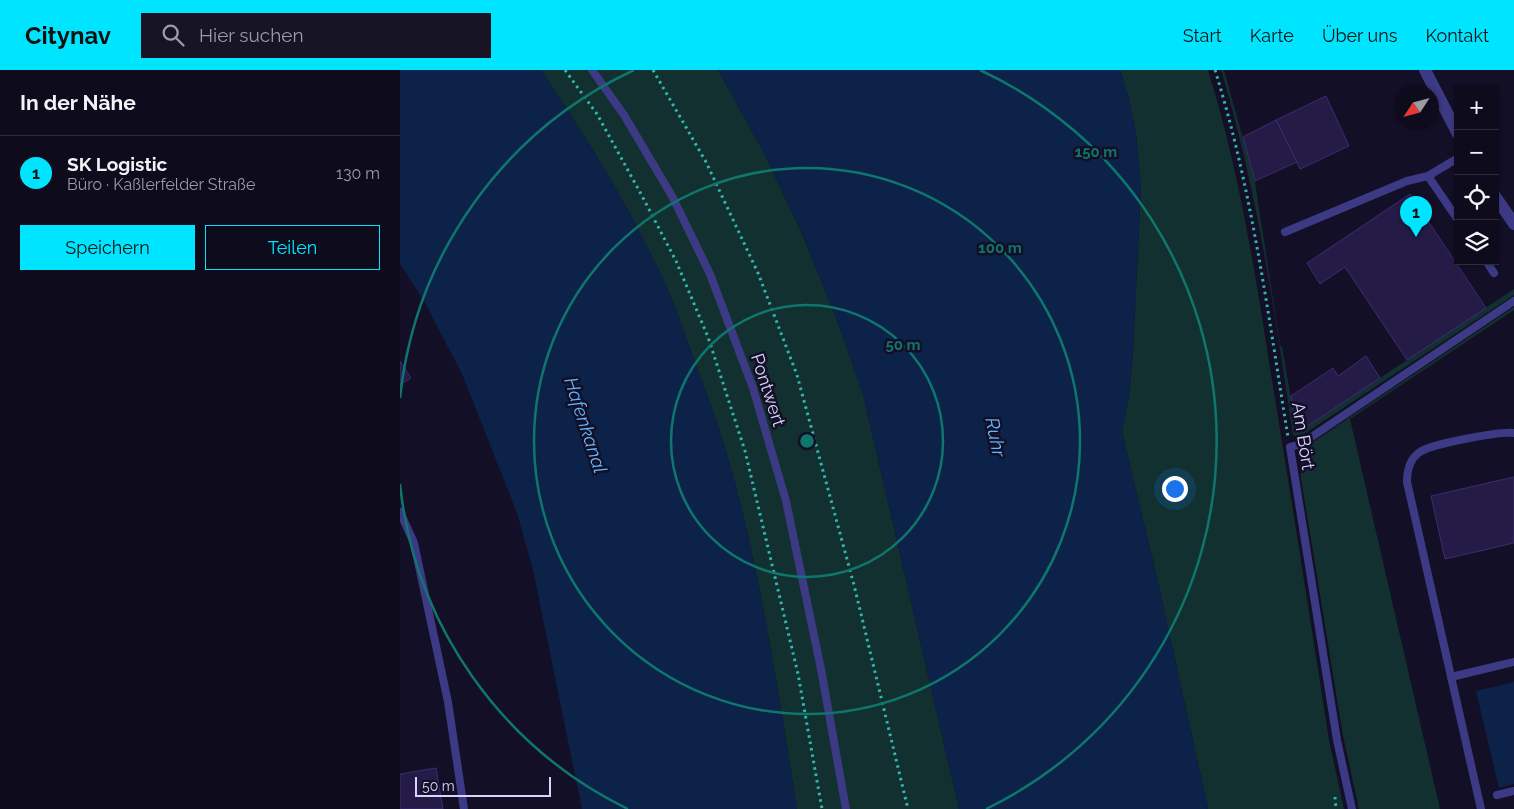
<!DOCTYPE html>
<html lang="de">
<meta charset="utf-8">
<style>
body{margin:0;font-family:Raleway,sans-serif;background:#171425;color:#f1f3f6}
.controls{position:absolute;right:15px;top:15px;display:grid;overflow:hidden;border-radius:0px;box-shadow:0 1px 4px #0004}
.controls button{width:45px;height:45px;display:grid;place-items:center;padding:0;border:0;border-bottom:1px solid #2e2b3b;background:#0e0b1c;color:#f1f3f6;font:25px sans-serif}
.compass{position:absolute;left:994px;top:15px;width:45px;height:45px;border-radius:50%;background:#0e0b1c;box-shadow:0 1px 4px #0004;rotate:234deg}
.scale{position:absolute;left:15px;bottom:12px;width:136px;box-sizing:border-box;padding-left:5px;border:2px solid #d9d4ff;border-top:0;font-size:14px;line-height:18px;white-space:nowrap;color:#d9d4ff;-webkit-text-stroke:4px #130f26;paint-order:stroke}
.you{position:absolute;left:774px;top:418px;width:18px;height:18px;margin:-12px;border:4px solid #fff;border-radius:50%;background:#1a73e8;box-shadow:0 0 0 8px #1a73e833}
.badge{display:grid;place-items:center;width:32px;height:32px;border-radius:50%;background:#00e5ff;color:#111;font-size:16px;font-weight:700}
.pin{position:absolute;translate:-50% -41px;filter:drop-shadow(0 1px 2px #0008)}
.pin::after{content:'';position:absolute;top:26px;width:18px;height:15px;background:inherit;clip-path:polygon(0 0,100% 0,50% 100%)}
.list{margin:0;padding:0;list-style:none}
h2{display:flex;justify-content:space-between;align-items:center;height:65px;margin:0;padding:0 20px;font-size:21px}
h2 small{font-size:16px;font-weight:400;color:#9b9ba3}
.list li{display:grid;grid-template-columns:32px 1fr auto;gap:15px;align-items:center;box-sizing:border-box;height:75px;padding:0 20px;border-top:1px solid #2e2b3b}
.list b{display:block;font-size:19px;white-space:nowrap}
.list p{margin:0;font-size:16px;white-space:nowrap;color:#9b9ba3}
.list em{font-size:16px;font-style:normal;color:#9b9ba3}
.actions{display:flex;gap:10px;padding:15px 20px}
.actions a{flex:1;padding:11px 0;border:1px solid #00e5ff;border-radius:0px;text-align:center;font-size:18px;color:#00e5ff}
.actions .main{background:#00e5ff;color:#111}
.icon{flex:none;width:28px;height:28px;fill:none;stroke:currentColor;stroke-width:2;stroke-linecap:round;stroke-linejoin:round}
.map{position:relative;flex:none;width:1114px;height:739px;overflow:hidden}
header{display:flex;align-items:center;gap:30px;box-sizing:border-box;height:70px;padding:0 25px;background:#00e5ff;color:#111}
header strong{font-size:24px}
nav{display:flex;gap:28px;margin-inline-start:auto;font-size:18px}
.search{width:350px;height:45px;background:#171425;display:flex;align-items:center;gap:12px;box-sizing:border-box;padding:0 18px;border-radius:0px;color:#9b9ba3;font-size:19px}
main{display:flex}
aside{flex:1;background:#0e0b1c}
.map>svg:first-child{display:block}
.green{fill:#12302f}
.water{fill:#0c2248}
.building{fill:#241b47;stroke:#3b2d73}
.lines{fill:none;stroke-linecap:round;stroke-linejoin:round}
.path{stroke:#2fb8b0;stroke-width:3;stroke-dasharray:2.5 4;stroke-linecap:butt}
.lane{stroke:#3d3a85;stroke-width:8}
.street{stroke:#3d3a85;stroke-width:12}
.ring{fill:none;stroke:#0f766e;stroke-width:2.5}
.labels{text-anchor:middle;stroke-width:5;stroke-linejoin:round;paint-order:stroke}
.street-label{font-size:18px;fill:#d9d4ff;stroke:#130f26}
.water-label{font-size:19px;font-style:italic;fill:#62b6ff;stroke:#130f26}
.centre{fill:#0f766e;stroke:#130f26;stroke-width:2.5}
.ring-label{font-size:15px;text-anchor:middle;font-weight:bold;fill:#0f766e;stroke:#130f26;stroke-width:5;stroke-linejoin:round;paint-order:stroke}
</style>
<header>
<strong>Citynav</strong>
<div class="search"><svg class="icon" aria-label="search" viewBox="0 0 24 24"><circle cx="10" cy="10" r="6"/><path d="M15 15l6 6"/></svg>Hier suchen</div>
<nav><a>Start</a><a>Karte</a><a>Über uns</a><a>Kontakt</a></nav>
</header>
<main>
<aside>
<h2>In der Nähe<small></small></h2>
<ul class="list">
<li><span class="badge">1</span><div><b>SK Logistic</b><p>Büro · Kaßlerfelder Straße</p></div><em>130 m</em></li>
</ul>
<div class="actions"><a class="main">Speichern</a><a>Teilen</a></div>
</aside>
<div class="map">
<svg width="1114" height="739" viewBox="0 0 1114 739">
<rect width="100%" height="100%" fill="#130f26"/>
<g class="green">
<path d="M 141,0 L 318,0 L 363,81 L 401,161 L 434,242 L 463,324 L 559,739 L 397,739 C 378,622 361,503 328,388 C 317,350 303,313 289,276 C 282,257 276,238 268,220 C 233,143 189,71 141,0 Z"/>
<path d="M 720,0 L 808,0 C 839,99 855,202 871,304 C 891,426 910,548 929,670 L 944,739 L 808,739 L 758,512 L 722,362 L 729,326 L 733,281 L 741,118 L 736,63 L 729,29 Z"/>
<path d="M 821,0 L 824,0 L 855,112 L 880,275 L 882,277 L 897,363 L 1114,219 L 1114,225 L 898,368 L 893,365 C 875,243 857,119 821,0 Z"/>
<polygon points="1114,237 1114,240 950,349 1040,739 959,739 943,666 901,408 901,392 913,372"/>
</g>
<g class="water">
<path d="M 0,0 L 141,0 C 189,71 233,143 268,220 C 276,238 282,257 289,276 C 303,313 317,350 328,388 C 361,503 378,622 397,739 L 182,739 L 133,500 L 117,443 L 62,304 L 24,231 L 0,194 Z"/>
<polygon points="318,0 720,0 729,29 736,63 741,118 733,281 729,326 722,362 758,512 808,739 559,739 463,324 434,242 400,158 363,81"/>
<polygon points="1114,612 1114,714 1099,718 1076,621"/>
</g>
<g class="building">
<polygon points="926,26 949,76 900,99 876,50"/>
<polygon points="876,50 897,92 855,111 843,67"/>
<polygon points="1010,124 1086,238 1007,290 945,197 920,214 907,193"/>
<polygon points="966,286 980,308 897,363 891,326 933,298 938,306"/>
<polygon points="0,291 11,308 0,315"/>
<polygon points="1114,407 1114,473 1045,489 1031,426"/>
<polygon points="36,698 43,739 0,739 0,704"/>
</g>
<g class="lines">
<g class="path">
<polyline points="165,0 197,44 241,124 276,191 308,267 345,381 398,604 422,739"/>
<polyline points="253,0 306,92 358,203 397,305 454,515 508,739"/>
<path d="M 815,0 C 852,119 868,244 888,367"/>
<polyline points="935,727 936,739"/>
</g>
<g class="lane">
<polyline points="192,0 224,45 272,126 310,204 353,318 386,431 421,599 446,739"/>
<polyline points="1028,106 1058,150"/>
<polyline points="885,162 1007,111 1028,106 1058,88"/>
<polyline points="1086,191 1094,203"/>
<polyline points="0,442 14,473 48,632 64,739"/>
<polyline points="1051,607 1114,592"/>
<polyline points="1097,725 1114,721"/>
<polyline points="952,739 937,670 890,377 901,374 1114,231"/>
<path d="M 1081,739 L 1007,412 C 1007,401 1009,389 1020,382 C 1031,374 1100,361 1114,363"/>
</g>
<g class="street">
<polyline points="1025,0 1058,64"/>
<polyline points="1095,126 1114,154"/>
</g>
</g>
<g class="ring">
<circle cx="407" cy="371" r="136"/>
<circle cx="407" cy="371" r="273"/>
<path d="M228 739A409 409 0 0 1 0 414M0 328A409 409 0 0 1 234 0M580 0A409 409 0 0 1 586 739"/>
</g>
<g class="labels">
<g class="street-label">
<text transform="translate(368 320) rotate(72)" y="6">Pontwert</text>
<text transform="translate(903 366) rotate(81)" y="6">Am Bört</text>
</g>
<g class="water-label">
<text transform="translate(186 355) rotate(72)" y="7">Hafenkanal</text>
<text transform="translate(596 367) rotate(79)" y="7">Ruhr</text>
</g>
</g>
<circle cx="407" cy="371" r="8" class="centre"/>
<g class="ring-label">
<text x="696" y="87">150 m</text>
<text x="600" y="183">100 m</text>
<text x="503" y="280">50 m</text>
</g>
</svg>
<div class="controls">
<button>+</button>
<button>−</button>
<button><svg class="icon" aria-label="locate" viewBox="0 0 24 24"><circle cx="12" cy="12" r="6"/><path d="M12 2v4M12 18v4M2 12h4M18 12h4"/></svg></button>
<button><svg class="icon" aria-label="layers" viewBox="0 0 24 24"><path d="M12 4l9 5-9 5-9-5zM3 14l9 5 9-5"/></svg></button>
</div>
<svg class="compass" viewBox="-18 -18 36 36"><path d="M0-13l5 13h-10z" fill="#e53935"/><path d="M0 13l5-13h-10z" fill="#9b9ba3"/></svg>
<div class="scale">50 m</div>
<div class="you"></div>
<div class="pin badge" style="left:1016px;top:167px">1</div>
</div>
</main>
